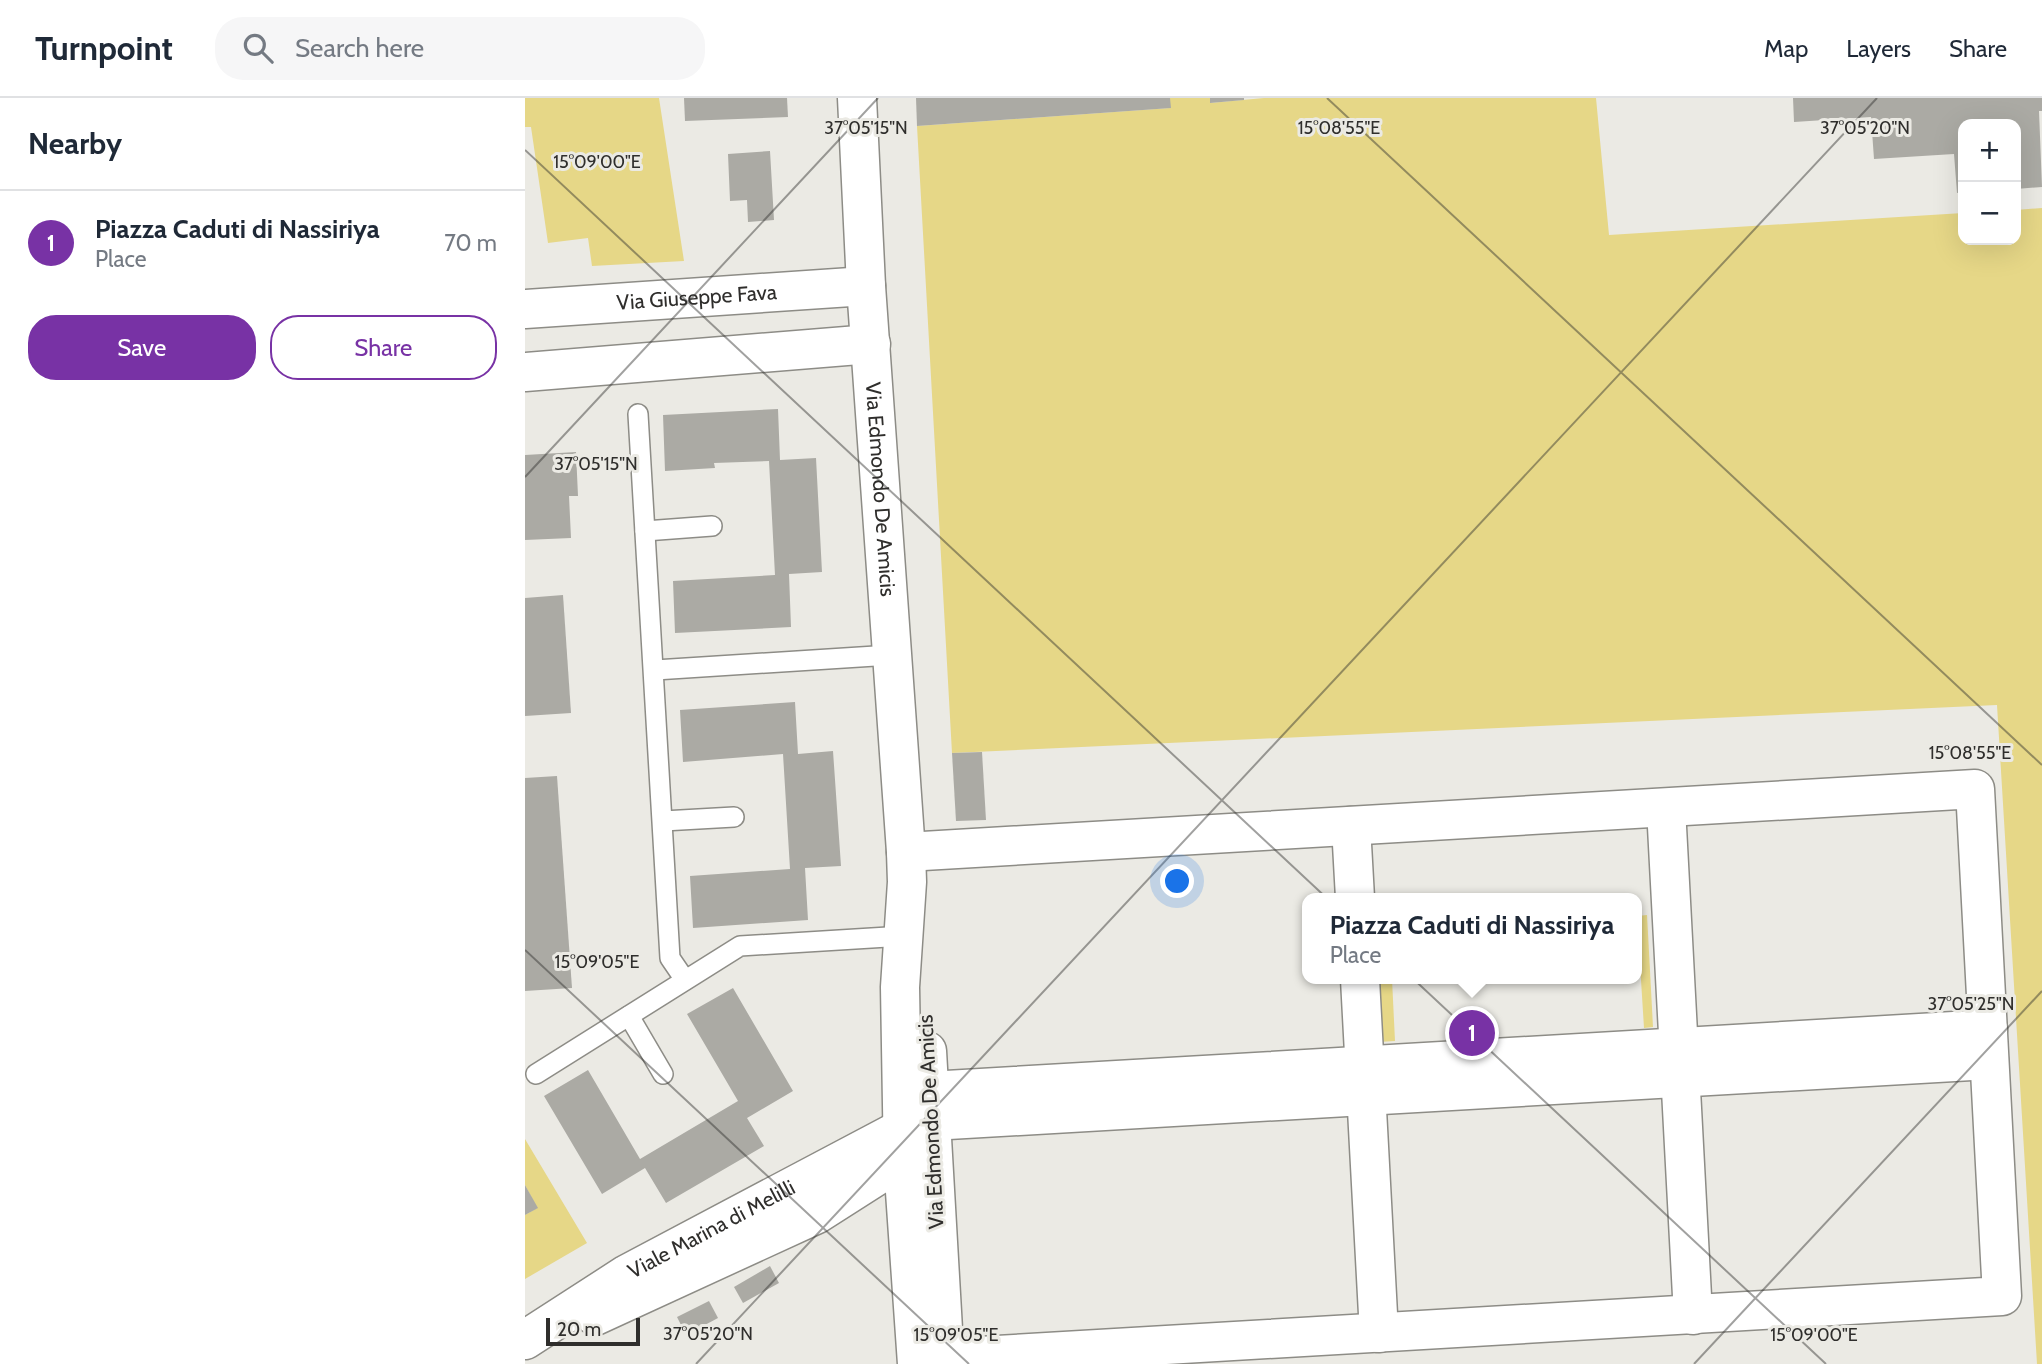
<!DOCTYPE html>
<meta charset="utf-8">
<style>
body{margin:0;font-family:Cabin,sans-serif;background:#f6f6f7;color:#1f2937}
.controls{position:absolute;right:21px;top:21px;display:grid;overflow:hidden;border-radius:14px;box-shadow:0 7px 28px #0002}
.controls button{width:63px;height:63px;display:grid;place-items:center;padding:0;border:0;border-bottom:2px solid #e0e1e3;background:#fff;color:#1f2937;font:35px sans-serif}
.scale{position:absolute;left:21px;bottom:18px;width:94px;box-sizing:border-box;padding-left:7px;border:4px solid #2f2e2c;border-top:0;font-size:19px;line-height:24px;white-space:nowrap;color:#2f2e2c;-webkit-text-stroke:5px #ebeae4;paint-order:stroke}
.you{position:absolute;left:653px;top:784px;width:24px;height:24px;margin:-18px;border:5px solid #fff;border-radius:50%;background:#1a73e8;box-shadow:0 0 0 10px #1a73e833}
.badge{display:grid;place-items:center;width:46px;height:46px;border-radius:50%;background:#7832a5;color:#fff;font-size:23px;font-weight:700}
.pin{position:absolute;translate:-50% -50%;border:4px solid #fff;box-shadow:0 2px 7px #0006}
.popup{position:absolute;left:777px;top:795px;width:340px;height:91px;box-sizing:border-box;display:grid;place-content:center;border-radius:14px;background:#fff;filter:drop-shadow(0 2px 5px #0005);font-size:23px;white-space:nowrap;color:#747a83}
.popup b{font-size:26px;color:#1f2937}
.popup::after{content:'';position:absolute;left:50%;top:100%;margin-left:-14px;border:14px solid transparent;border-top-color:#fff}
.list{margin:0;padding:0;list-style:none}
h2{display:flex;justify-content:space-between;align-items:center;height:91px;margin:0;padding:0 28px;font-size:30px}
h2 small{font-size:23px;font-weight:400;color:#747a83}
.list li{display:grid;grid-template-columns:46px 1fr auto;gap:21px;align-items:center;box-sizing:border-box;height:105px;padding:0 28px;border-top:2px solid #e0e1e3}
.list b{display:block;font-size:26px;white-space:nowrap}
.list p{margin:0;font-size:23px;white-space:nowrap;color:#747a83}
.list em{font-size:23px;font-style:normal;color:#747a83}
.actions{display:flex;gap:14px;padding:21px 28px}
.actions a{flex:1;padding:16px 0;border:2px solid #7832a5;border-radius:28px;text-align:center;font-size:24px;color:#7832a5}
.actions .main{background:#7832a5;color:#fff}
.icon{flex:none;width:38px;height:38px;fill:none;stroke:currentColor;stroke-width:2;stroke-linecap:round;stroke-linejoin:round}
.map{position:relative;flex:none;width:1517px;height:1266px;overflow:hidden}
header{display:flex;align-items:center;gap:42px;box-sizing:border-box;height:98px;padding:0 35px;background:#fff;border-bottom:2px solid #e0e1e3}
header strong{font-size:33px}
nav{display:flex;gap:38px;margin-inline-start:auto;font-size:24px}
.search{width:490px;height:63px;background:#f6f6f7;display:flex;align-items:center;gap:18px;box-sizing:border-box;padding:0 24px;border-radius:28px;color:#747a83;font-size:26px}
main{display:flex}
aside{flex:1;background:#fff}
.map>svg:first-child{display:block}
.green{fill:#e6d787}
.building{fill:#abaaa4}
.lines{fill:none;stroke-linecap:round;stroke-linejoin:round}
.lane-casing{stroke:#8d8c86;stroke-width:22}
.street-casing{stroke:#8d8c86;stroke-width:41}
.secondary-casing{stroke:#8d8c86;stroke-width:41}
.lane{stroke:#fff;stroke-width:19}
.street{stroke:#fff;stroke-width:38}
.secondary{stroke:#fff;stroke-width:38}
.ticks{fill:none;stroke:#2f2e2c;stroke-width:2;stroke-opacity:0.45}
.labels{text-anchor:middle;stroke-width:6;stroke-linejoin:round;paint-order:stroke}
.street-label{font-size:21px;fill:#2f2e2c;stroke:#ebeae4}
.ticks-label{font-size:18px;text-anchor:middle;fill:#2f2e2c;stroke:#ebeae4;stroke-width:6;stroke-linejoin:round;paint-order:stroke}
</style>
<header>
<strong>Turnpoint</strong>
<div class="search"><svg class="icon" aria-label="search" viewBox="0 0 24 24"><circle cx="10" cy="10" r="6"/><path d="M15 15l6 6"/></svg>Search here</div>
<nav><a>Map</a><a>Layers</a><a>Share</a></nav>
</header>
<main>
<aside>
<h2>Nearby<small></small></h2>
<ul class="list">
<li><span class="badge">1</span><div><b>Piazza Caduti di Nassiriya</b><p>Place</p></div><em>70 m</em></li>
</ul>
<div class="actions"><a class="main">Save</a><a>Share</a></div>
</aside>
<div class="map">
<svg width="1517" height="1266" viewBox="0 0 1517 1266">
<rect width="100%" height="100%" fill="#ebeae4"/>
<g class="green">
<polygon points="0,0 134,0 159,163 67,168 63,140 23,145 6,29 0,29"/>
<polygon points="645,0 685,0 685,5 739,0 1071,0 1084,137 1438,115 1438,142 1491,142 1491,112 1517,110 1517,1266 1512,1266 1472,607 427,655 392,28 645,10"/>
<polygon points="1122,817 1128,929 1119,930 1112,818"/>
<polygon points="851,881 867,881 870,943 854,944"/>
<polygon points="0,1041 62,1145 0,1181 0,1117 12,1110 0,1087"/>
</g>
<g class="building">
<polygon points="159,0 262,0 263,19 160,23"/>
<polygon points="391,0 645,0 646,10 392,28"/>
<polygon points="685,0 719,0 719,2 685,5"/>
<polygon points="1268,0 1517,0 1517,13 1514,13 1517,89 1491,91 1491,26 1438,26 1438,94 1432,95 1429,56 1349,61 1346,19 1269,24"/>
<polygon points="245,53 249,122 223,124 222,102 205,103 203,56"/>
<polygon points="253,311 255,362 291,360 297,474 264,476 266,529 150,535 148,483 250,477 244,363 189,365 190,370 140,373 138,317"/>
<polygon points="51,354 53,398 44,398 46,440 0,442 0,357"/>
<polygon points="38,497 46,615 0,618 0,500"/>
<polygon points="270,604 273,656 308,653 316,768 280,770 283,822 168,830 165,778 265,771 258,656 158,664 155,612"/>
<polygon points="457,654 461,722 431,723 427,655"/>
<polygon points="32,678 47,890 0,893 0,680"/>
<polygon points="208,890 268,993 222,1020 239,1048 141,1105 120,1070 77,1096 19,998 63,972 115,1061 213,1003 162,916"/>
<polygon points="0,1087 13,1110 0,1117"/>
<polygon points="245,1168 254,1185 218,1205 209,1189"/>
<polygon points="184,1203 193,1220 161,1237 152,1219"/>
</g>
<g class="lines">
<defs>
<g id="lane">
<polyline points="113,316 145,860 160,882"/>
<polyline points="120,433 187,428"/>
<polyline points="130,572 366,557"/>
<polyline points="138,723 209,719"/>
<polyline points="104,918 138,976"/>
<polyline points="11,976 215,848 379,838"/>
</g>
<g id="street">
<path id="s1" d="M 0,211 L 341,188"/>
<polyline points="0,274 346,246"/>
<polyline points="1141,710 1168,1217"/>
<polyline points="826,728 830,800"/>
<polyline points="381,754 1450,691 1477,1198 419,1260"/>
<polyline points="835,881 854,1235"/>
<polyline points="404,993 1463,931"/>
<polyline points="406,1023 1464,962"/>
</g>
<g id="secondary">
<path id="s2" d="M 332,0 L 341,188 L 381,754 L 382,784 L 375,889 L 378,1065 L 392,1266"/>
<polyline points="402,953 420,1266"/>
<polyline points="70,1218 292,1116 361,1072 399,1058"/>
<path id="s3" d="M 0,1242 L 102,1176 L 378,1030 L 400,1025"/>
</g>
</defs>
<use href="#lane" class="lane-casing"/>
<use href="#street" class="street-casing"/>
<use href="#secondary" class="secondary-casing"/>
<use href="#lane" class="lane"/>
<use href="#street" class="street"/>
<use href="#secondary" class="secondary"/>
</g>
<path class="ticks" d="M 802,0 L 1517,667M 0,52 L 1301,1266M 0,379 L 353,0M 0,852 L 444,1266M 171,1266 L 1352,0M 1169,1266 L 1517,893"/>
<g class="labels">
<g class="street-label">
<text dy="7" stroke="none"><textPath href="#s1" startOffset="172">Via Giuseppe Fava</textPath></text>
<text dy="7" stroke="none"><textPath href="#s2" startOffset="392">Via Edmondo De Amicis</textPath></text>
<text transform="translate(406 1024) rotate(-93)" y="7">Via Edmondo De Amicis</text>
<text dy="7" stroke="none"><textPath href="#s3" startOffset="217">Viale Marina di Melilli</textPath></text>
</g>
</g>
<g class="ticks-label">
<text x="814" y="36">15°08'55"E</text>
<text x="341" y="36">37°05'15"N</text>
<text x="1340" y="36">37°05'20"N</text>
<text x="72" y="70">15°09'00"E</text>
<text x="71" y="372">37°05'15"N</text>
<text x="1445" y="661">15°08'55"E</text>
<text x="72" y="870">15°09'05"E</text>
<text x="1446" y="912">37°05'25"N</text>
<text x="183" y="1242">37°05'20"N</text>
<text x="431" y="1243">15°09'05"E</text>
<text x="1289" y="1243">15°09'00"E</text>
</g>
</svg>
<div class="controls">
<button>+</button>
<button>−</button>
</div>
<div class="scale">20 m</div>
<div class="you"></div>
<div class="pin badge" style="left:947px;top:935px">1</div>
<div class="popup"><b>Piazza Caduti di Nassiriya</b>Place</div>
</div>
</main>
